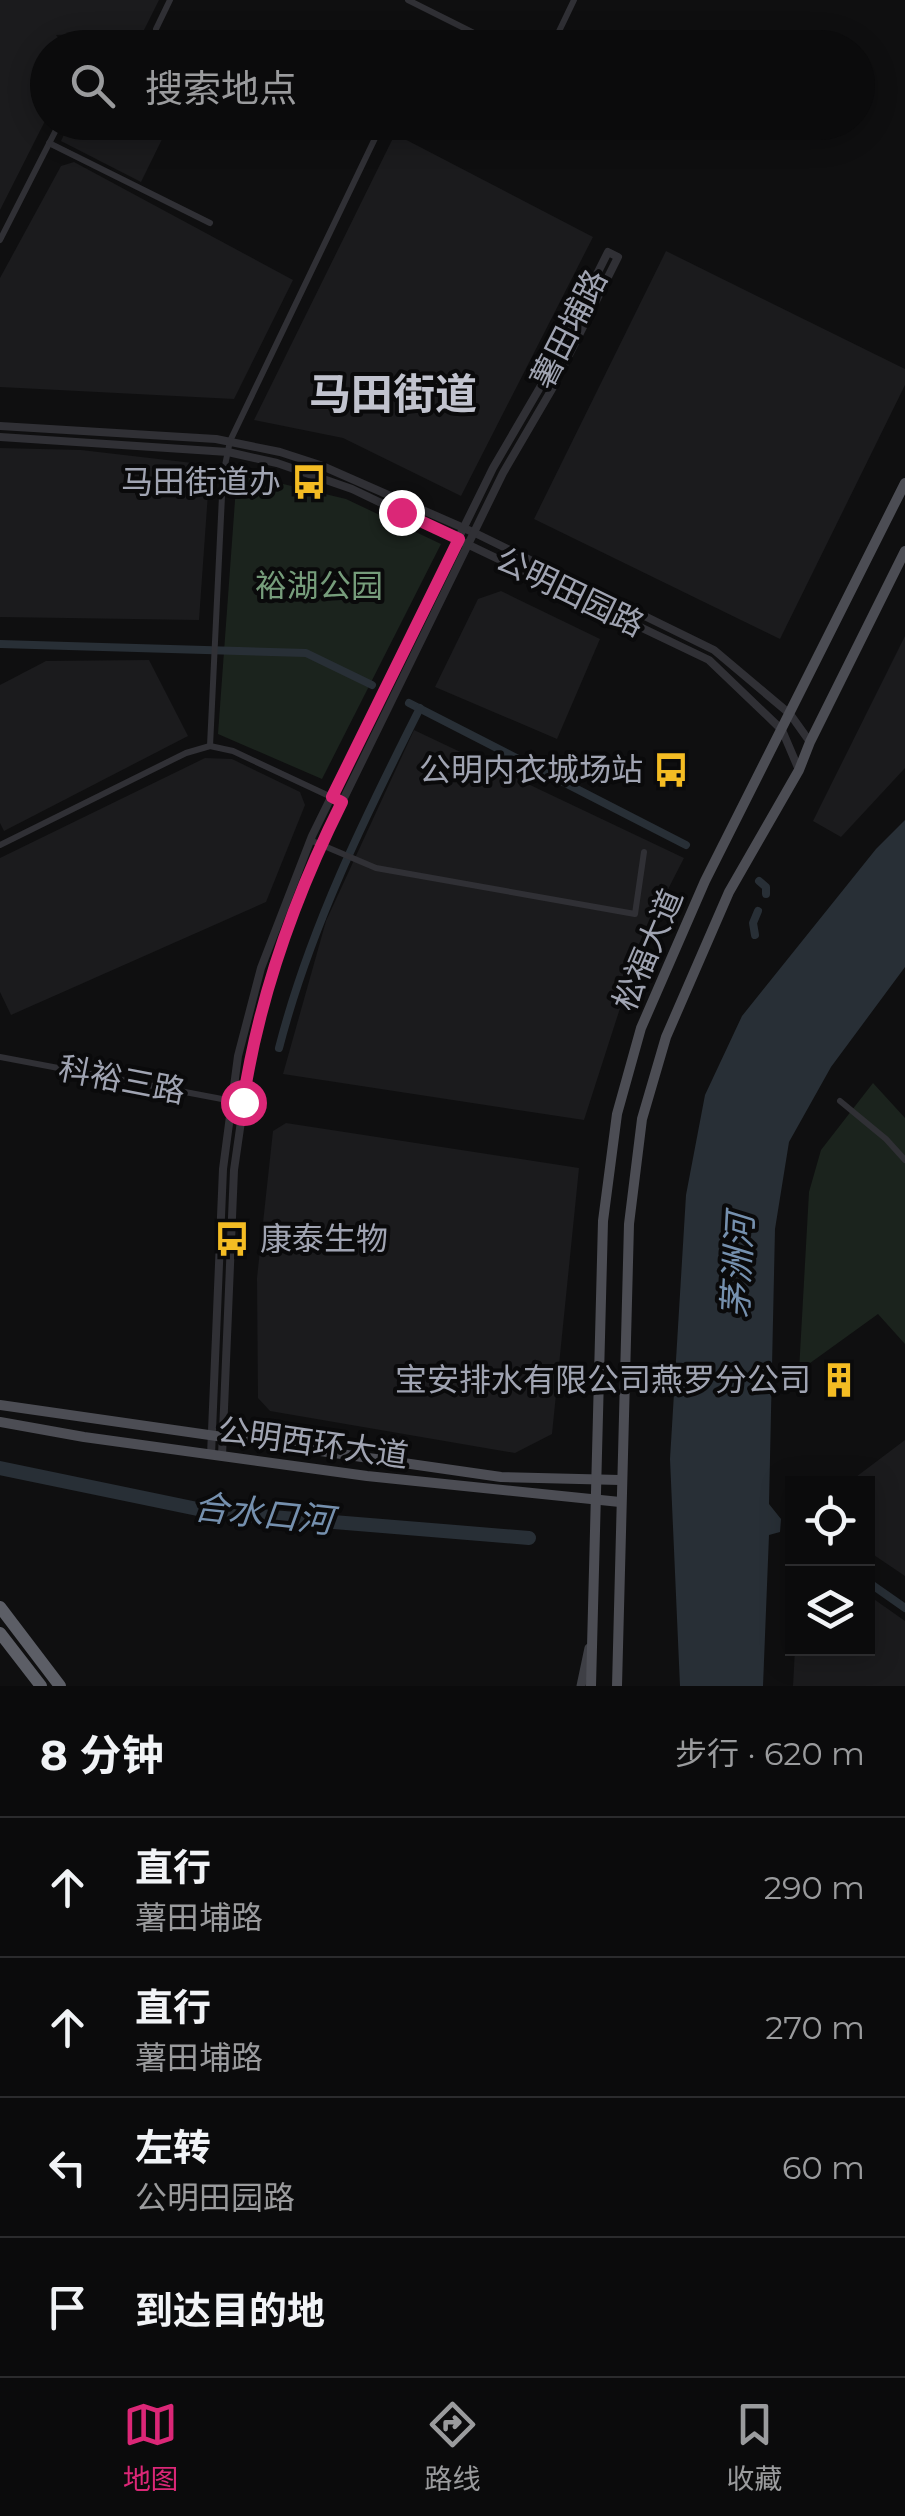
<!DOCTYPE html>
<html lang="zh">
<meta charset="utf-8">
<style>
body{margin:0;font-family:Montserrat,"Noto Sans SC",sans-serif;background:#19191a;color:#f1f3f6}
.controls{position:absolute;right:30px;bottom:30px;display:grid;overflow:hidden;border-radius:0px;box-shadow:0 5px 25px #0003}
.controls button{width:90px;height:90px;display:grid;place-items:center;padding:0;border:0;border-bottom:2px solid #2b2b2d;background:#0b0b0c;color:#f1f3f6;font:50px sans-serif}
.stop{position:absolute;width:30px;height:30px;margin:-22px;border:8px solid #db2777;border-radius:50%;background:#fff}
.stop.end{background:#db2777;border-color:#fff;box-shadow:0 2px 10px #0008}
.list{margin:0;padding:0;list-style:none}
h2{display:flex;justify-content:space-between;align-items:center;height:130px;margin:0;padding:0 40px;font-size:42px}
h2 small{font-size:32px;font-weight:400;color:#9a9b9d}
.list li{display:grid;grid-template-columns:65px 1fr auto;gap:30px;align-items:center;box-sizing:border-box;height:140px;padding:0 40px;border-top:2px solid #2b2b2d}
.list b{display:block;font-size:38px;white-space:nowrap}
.list p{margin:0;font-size:32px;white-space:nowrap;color:#9a9b9d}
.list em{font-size:32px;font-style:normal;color:#9a9b9d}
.icon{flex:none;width:55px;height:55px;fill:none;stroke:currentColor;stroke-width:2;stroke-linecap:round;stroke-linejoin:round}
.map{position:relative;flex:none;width:905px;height:1686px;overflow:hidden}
.search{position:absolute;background:#0b0b0c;box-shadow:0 5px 25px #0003;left:30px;right:30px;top:30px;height:110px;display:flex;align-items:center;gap:25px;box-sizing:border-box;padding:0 35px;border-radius:55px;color:#9a9b9d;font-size:38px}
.sheet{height:690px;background:#0b0b0c}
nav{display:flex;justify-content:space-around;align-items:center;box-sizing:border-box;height:140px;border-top:2px solid #2b2b2d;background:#0b0b0c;font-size:28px;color:#9a9b9d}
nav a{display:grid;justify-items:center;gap:5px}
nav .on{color:#db2777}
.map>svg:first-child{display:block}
.built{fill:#1b1b1d}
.green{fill:#1b231d}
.water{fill:#282f36}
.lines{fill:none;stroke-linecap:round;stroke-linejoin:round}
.canal{stroke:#282f36;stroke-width:8}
.river{stroke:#282f36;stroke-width:14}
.minor{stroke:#303035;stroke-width:6}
.tertiary{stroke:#303035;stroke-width:8}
.secondary{stroke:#3e3f45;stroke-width:9}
.primary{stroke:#4c4d54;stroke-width:10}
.motorway{stroke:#5c5e66;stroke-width:12}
.route{stroke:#db2777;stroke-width:12}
.labels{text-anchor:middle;stroke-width:8;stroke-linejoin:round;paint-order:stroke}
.street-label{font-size:32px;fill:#a0a4b2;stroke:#0a0a0b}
.poi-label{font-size:32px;fill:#a0a4b2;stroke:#0a0a0b;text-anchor:end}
.park-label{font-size:32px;fill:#769d7b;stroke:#0a0a0b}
.water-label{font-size:35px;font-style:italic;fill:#7590ae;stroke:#0a0a0b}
.district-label{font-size:42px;font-weight:bold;fill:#c1c3ce;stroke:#0a0a0b}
</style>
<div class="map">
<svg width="905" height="1686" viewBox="0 0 905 1686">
<rect width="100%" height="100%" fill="#0f0f10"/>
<g class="built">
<polygon points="0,0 159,0 143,32 56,35 65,47 48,48 47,117 0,210"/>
<polygon points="70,122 170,122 170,123 141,182 61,141"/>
<polygon points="395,134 593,237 461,496 343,438 254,420"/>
<polygon points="74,162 293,280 234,399 0,387 0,278 61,166"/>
<polygon points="666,251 905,369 905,385 780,639 534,519"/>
<polygon points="0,448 81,450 210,465 199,620 0,617"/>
<polygon points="501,591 600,639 557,739 435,687 478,599"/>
<polygon points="905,636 905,768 841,837 813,821"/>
<polygon points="149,660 188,736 4,831 0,823 0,685 46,661"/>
<polygon points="414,730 684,858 642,940 584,1120 283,1074 326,921"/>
<polygon points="205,758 232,759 300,792 305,805 266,902 11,1015 0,992 0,858"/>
<polygon points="286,1123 579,1168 552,1434 515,1453 270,1411 258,1398 257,1278 273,1131"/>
<polygon points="905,1440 905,1576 868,1551 868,1484 848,1483"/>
<polygon points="868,1595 905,1621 905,1686 793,1686 795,1649 868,1648"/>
</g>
<g class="green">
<polygon points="237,473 346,499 441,544 322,779 218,734"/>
<polygon points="873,1083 905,1118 905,1344 878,1314 799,1371 809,1192 821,1150"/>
</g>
<polygon class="water" points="905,820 905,967 831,1067 789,1142 775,1229 769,1504 781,1519 780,1532 769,1535 763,1686 680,1686 670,1459 686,1195 705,1095 742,1016 876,849"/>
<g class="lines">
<g class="canal">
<polyline points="0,644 306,653 372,685"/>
<polyline points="409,703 686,845"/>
<polyline points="759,881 766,887 766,894"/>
<polyline points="755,935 753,923 758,911"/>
<path d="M 279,1048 C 310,928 364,819 420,708"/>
<polyline points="868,1582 905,1608"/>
</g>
<polyline class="river" points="0,1468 212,1512 529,1538"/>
<g class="minor">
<polyline points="408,0 504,48"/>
<polyline points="156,29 170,0"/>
<polyline points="551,48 574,0"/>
<polyline points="509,136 515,122"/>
<polyline points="49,143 210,223"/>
<polyline points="0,240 60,122"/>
<polyline points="210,746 223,475 230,441 379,130"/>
<polyline points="310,840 376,868 635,914 644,852"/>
<polyline points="0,845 186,753 210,746 233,751 342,802"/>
<polyline points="0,1057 243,1103"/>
<polyline points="840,1101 886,1139 905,1160"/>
</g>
<g class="tertiary">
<polyline points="0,426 216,439 280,452 320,465 475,533 714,650 790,714 810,742"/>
<polyline points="0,437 228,452 277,463 352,489 709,660 782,730 799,770"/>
<polyline points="211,1455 223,1169 238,1056 261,968 312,836 493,468 542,384 608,252 618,257 552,389 503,473 321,845 272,971 250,1059 234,1170 222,1456"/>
</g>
<polyline class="secondary" points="581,1686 589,1648"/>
<g class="primary">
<polyline points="0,1405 501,1477 620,1480"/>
<polyline points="0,1422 84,1437 367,1476 620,1502"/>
<polyline points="591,1686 603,1221 617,1114 641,1028 705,881 905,483"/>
<polyline points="617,1686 629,1224 642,1119 666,1037 729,892 799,770 810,742 905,551"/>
</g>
<g class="motorway">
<polyline points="0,1607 60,1686"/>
<polyline points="0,1633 41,1686"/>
</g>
</g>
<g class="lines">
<path class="route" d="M 243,1102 C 259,996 294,898 342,802 L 332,797 L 459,539 L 401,512"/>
</g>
<defs>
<symbol id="bus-bare" viewBox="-9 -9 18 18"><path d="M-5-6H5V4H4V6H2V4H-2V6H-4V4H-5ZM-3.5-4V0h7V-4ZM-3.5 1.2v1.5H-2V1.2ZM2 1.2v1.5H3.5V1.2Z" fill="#f4bc23" stroke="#0a0a0b" stroke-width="2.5" paint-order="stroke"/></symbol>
<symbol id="building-bare" viewBox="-9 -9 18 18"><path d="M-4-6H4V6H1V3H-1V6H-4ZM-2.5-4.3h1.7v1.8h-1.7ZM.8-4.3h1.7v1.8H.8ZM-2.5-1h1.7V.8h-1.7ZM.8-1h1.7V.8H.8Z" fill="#f4bc23" stroke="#0a0a0b" stroke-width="2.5" paint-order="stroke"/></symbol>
</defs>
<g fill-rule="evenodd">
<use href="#bus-bare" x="284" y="457" width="50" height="50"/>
<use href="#bus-bare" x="646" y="745" width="50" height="50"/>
<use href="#bus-bare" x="207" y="1214" width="50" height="50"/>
<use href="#building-bare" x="814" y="1355" width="50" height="50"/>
</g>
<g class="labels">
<g class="street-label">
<text transform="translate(569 329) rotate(-63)" y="11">薯田埔路</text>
<text transform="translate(570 592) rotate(26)" y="11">公明田园路</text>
<text transform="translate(648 950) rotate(-67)" y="11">松福大道</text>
<text transform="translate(122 1080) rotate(11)" y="11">科裕三路</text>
<text transform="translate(313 1443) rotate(8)" y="11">公明西环大道</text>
</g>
<g class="poi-label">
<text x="281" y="493">马田街道办</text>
<text x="643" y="781">公明内衣城场站</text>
<text x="260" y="1250" text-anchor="start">康泰生物</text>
<text x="811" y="1391">宝安排水有限公司燕罗分公司</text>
</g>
<g class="park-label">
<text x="319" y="597">裕湖公园</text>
</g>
<g class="water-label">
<text transform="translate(738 1266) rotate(-87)" y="12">茅洲河</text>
<text transform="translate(263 1514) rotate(6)" y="12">合水口河</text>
</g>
<g class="district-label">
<text x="393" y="409">马田街道</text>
</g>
</g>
</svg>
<div class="controls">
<button><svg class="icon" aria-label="locate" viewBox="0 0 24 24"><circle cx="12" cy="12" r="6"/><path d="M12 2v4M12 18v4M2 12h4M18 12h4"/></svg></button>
<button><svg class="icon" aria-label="layers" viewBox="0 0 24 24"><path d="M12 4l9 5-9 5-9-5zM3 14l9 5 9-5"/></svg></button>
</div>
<div class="stop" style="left:243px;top:1102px"></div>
<div class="stop end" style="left:401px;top:512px"></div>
<div class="search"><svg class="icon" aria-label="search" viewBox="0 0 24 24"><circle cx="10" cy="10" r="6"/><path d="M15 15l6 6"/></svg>搜索地点</div>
</div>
<section class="sheet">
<h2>8 分钟<small>步行 · 620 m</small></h2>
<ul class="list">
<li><svg class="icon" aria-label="ahead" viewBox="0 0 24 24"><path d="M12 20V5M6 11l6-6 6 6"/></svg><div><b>直行</b><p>薯田埔路</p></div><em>290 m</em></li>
<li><svg class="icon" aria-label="ahead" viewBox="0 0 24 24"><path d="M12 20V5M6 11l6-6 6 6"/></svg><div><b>直行</b><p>薯田埔路</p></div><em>270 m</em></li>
<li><svg class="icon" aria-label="left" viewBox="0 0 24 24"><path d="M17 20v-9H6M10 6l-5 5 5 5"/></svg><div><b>左转</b><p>公明田园路</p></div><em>60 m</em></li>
<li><svg class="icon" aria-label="arrive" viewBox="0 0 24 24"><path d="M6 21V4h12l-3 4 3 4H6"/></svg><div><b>到达目的地</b></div></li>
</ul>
</section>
<nav>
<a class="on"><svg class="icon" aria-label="map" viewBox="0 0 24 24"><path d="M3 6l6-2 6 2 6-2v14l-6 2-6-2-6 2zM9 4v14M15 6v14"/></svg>地图</a>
<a><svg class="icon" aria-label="directions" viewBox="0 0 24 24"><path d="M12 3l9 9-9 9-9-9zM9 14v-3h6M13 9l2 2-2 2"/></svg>路线</a>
<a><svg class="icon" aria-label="saved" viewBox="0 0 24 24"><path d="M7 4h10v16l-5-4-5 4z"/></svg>收藏</a>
</nav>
